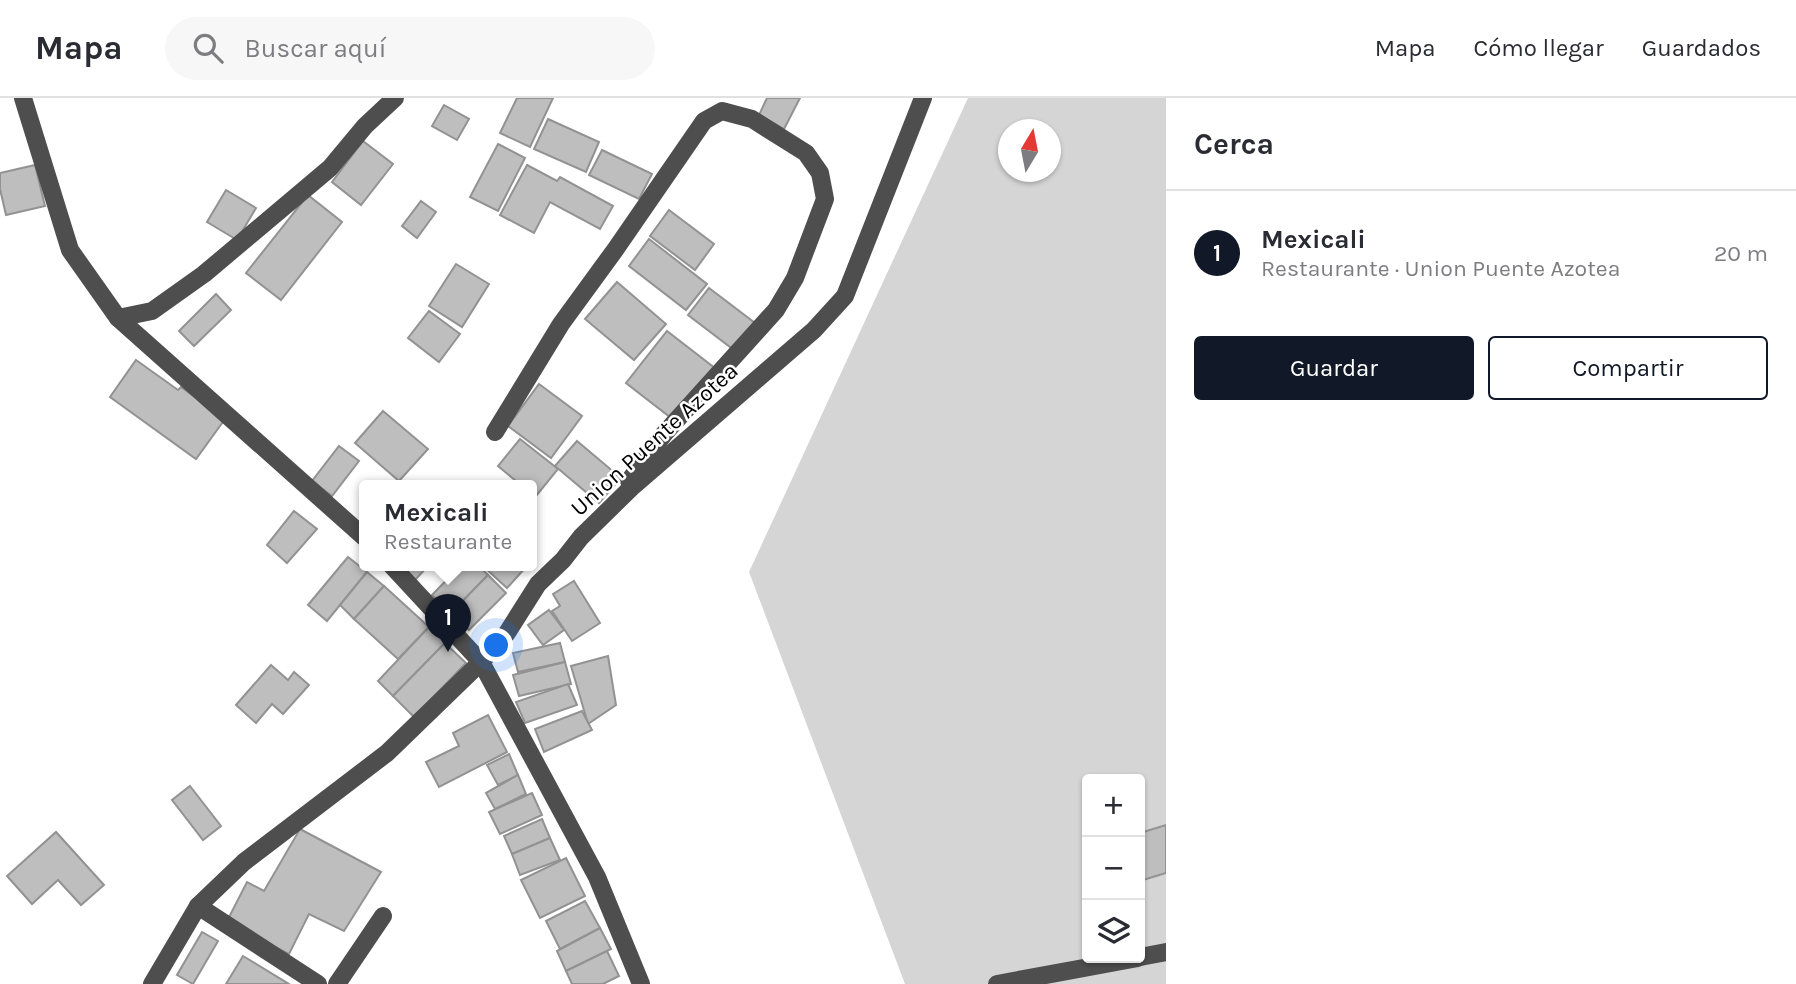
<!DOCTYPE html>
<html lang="es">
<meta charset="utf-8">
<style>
body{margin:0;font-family:Karla,sans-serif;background:#f7f7f7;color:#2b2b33}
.controls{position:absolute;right:21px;bottom:21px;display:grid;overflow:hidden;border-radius:7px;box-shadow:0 2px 5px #0004}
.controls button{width:63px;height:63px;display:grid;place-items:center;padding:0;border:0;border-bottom:2px solid #e1e1e2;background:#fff;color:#2b2b33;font:35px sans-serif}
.compass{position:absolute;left:998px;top:21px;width:63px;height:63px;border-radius:50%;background:#fff;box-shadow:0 2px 5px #0004;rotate:10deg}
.you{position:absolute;left:497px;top:548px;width:24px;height:24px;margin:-18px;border:5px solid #fff;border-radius:50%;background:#1a73e8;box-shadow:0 0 0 10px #1a73e833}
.badge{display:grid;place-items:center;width:46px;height:46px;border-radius:50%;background:#111827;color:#fff;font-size:23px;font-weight:700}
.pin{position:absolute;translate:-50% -58px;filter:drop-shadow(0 2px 4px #0008)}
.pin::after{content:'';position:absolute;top:37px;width:24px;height:21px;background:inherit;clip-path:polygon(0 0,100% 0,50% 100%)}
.popup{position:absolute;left:359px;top:382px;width:178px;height:91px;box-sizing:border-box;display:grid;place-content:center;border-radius:7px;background:#fff;filter:drop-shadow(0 2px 5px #0005);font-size:23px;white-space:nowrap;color:#7c7c81}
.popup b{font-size:26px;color:#2b2b33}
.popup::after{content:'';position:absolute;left:50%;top:100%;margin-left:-14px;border:14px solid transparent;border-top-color:#fff}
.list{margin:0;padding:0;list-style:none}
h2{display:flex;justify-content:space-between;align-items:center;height:91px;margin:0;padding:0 28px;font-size:30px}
h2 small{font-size:23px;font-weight:400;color:#7c7c81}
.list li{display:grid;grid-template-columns:46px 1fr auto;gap:21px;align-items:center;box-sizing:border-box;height:126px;padding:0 28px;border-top:2px solid #e1e1e2}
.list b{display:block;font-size:26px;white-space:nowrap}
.list p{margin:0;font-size:23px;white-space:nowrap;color:#7c7c81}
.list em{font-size:23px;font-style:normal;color:#7c7c81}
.actions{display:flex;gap:14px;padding:21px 28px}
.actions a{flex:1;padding:16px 0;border:2px solid #111827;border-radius:7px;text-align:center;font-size:24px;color:#111827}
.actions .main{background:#111827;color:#fff}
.icon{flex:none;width:38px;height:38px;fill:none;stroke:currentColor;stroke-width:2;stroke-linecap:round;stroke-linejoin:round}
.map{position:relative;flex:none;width:1166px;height:886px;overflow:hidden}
header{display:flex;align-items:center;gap:42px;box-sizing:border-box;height:98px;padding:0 35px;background:#fff;border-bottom:2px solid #e1e1e2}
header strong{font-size:33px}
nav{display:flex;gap:38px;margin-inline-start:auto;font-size:24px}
.search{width:490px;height:63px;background:#f7f7f7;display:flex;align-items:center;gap:18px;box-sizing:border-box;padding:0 24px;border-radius:38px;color:#7c7c81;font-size:26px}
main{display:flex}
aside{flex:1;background:#fff}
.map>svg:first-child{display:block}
.green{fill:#d5d5d5;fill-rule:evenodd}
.building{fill:#bebebe;stroke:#929292;stroke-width:2}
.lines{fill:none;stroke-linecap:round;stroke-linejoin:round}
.minor{stroke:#4e4e4e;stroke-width:18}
.labels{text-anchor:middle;stroke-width:5;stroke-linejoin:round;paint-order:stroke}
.street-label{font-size:23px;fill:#000;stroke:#fff}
</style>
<header>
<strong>Mapa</strong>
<div class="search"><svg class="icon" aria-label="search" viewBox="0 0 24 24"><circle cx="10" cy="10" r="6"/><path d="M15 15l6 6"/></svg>Buscar aquí</div>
<nav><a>Mapa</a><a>Cómo llegar</a><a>Guardados</a></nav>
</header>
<main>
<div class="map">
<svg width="1166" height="886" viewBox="0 0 1166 886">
<rect width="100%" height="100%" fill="#fff"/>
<path class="green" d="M 968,0 L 1166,0 L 1166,886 L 905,886 L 749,474 ZM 1008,32 L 1050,32 L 1050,74 L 1008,74 ZM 1087,681 L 1140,681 L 1140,860 L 1087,860 Z"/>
<g class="building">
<polygon points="517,0 553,0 530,49 500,35"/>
<polygon points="767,0 800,0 784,31 759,17"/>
<polygon points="444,7 469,21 457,42 432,28"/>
<polygon points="548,21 599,44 586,74 534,51"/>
<polygon points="363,43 393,66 361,107 332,84"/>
<polygon points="498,46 525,60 498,113 470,99"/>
<polygon points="602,52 652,76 639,101 589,77"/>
<polygon points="35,67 45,108 6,117 0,91 0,75"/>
<polygon points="527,67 557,83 560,79 613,108 600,131 550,104 534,135 500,117"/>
<polygon points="226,92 256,110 237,142 207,124"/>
<polygon points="308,97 342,124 281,202 246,175"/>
<polygon points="421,103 436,114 417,140 402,128"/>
<polygon points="669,112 714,146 695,172 650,138"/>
<polygon points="649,141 707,186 686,212 629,168"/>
<polygon points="456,166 489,186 462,229 429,208"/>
<polygon points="617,184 666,226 634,262 585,221"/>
<polygon points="709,190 755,225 734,252 688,217"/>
<polygon points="216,196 231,212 194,248 179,233"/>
<polygon points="429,213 460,236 439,264 408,240"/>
<polygon points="667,233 716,271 675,323 626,285"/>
<polygon points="136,262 178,292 181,289 225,321 196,361 110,299"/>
<polygon points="539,286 582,318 551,360 508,328"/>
<polygon points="383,313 428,351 399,383 355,345"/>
<polygon points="520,341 558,371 536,398 532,395 532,388 522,388 498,368"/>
<polygon points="577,343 621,380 599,405 555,368"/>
<polygon points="339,348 359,363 332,398 312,383"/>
<polygon points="294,413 317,431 287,465 267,447"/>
<polygon points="348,459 367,474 327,523 308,507"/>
<polygon points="402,468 428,468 415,482"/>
<polygon points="460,468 479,468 488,477 451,515 432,497"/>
<polygon points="483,468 527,468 507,490"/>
<polygon points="367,474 384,488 354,521 340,507"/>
<polygon points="488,477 506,495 469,532 451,515"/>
<polygon points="574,483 600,525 572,543 552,513 560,508 553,496"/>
<polygon points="384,488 429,529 398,561 354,521"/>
<polygon points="549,512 564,532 543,547 528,527"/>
<polygon points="429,529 445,545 393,598 378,583"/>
<polygon points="445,545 466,565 414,619 393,598"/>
<polygon points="560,545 565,564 518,574 513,555"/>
<polygon points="608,558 616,607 588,626 571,568"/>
<polygon points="565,564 571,586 519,598 513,577"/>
<polygon points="271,567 288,582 294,574 309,587 283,616 272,606 256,625 236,607"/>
<polygon points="568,586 577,607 525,625 516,604"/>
<polygon points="582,613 592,632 544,654 535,631"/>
<polygon points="488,617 507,654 439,689 426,664 459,648 453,635"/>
<polygon points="509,656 518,677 498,687 487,667"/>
<polygon points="518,677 526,696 495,711 486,695"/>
<polygon points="190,688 221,728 203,742 172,702"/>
<polygon points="532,695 542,717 500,736 489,714"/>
<polygon points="542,721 550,740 512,756 504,738"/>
<polygon points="1166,727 1166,775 1140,783 1140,735"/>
<polygon points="300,731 381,774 344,833 309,816 289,856 226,825 247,784 264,793"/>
<polygon points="56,734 104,787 81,807 58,782 32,806 7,778"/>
<polygon points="550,740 560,762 520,777 512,756"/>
<polygon points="566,760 585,798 540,820 521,782"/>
<polygon points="585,803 600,830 560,851 546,823"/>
<polygon points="600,830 611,851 566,873 557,853"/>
<polygon points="202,834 218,843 193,886 177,877"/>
<polygon points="607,853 619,878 603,886 572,886 566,873"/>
<polygon points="243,858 289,886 226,886"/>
</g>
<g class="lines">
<g class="minor">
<polyline points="23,0 70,152 118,220 364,439"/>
<polyline points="118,220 152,213 204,176 330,70 365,28 395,0"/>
<polyline points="495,334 561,226 615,152 704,23 722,13 752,21 806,55 820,75 825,101 795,180 776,212 664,336 629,383"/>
<polyline points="392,468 481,564 597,779 641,886"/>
<polyline points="198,808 318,886"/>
<polyline points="1140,859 1166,854"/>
<polyline points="152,886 198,808 244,764 387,655 481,564 507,535 538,486 563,462 581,439 631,390 814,232 845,198 923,0"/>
<polyline points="337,886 383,818"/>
<polyline points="997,886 1138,860"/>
</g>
</g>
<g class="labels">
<g class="street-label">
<text transform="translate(654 341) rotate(-42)" y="8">Union Puente Azotea</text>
</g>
</g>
</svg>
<div class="controls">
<button>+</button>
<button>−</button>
<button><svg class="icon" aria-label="layers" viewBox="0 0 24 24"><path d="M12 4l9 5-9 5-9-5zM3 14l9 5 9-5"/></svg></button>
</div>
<svg class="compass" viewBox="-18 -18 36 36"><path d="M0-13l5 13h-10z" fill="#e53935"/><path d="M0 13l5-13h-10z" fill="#7c7c81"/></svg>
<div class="you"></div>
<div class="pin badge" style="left:448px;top:554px">1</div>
<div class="popup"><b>Mexicali</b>Restaurante</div>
</div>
<aside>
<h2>Cerca<small></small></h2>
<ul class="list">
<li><span class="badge">1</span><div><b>Mexicali</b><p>Restaurante · Union Puente Azotea</p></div><em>20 m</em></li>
</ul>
<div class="actions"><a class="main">Guardar</a><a>Compartir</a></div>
</aside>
</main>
